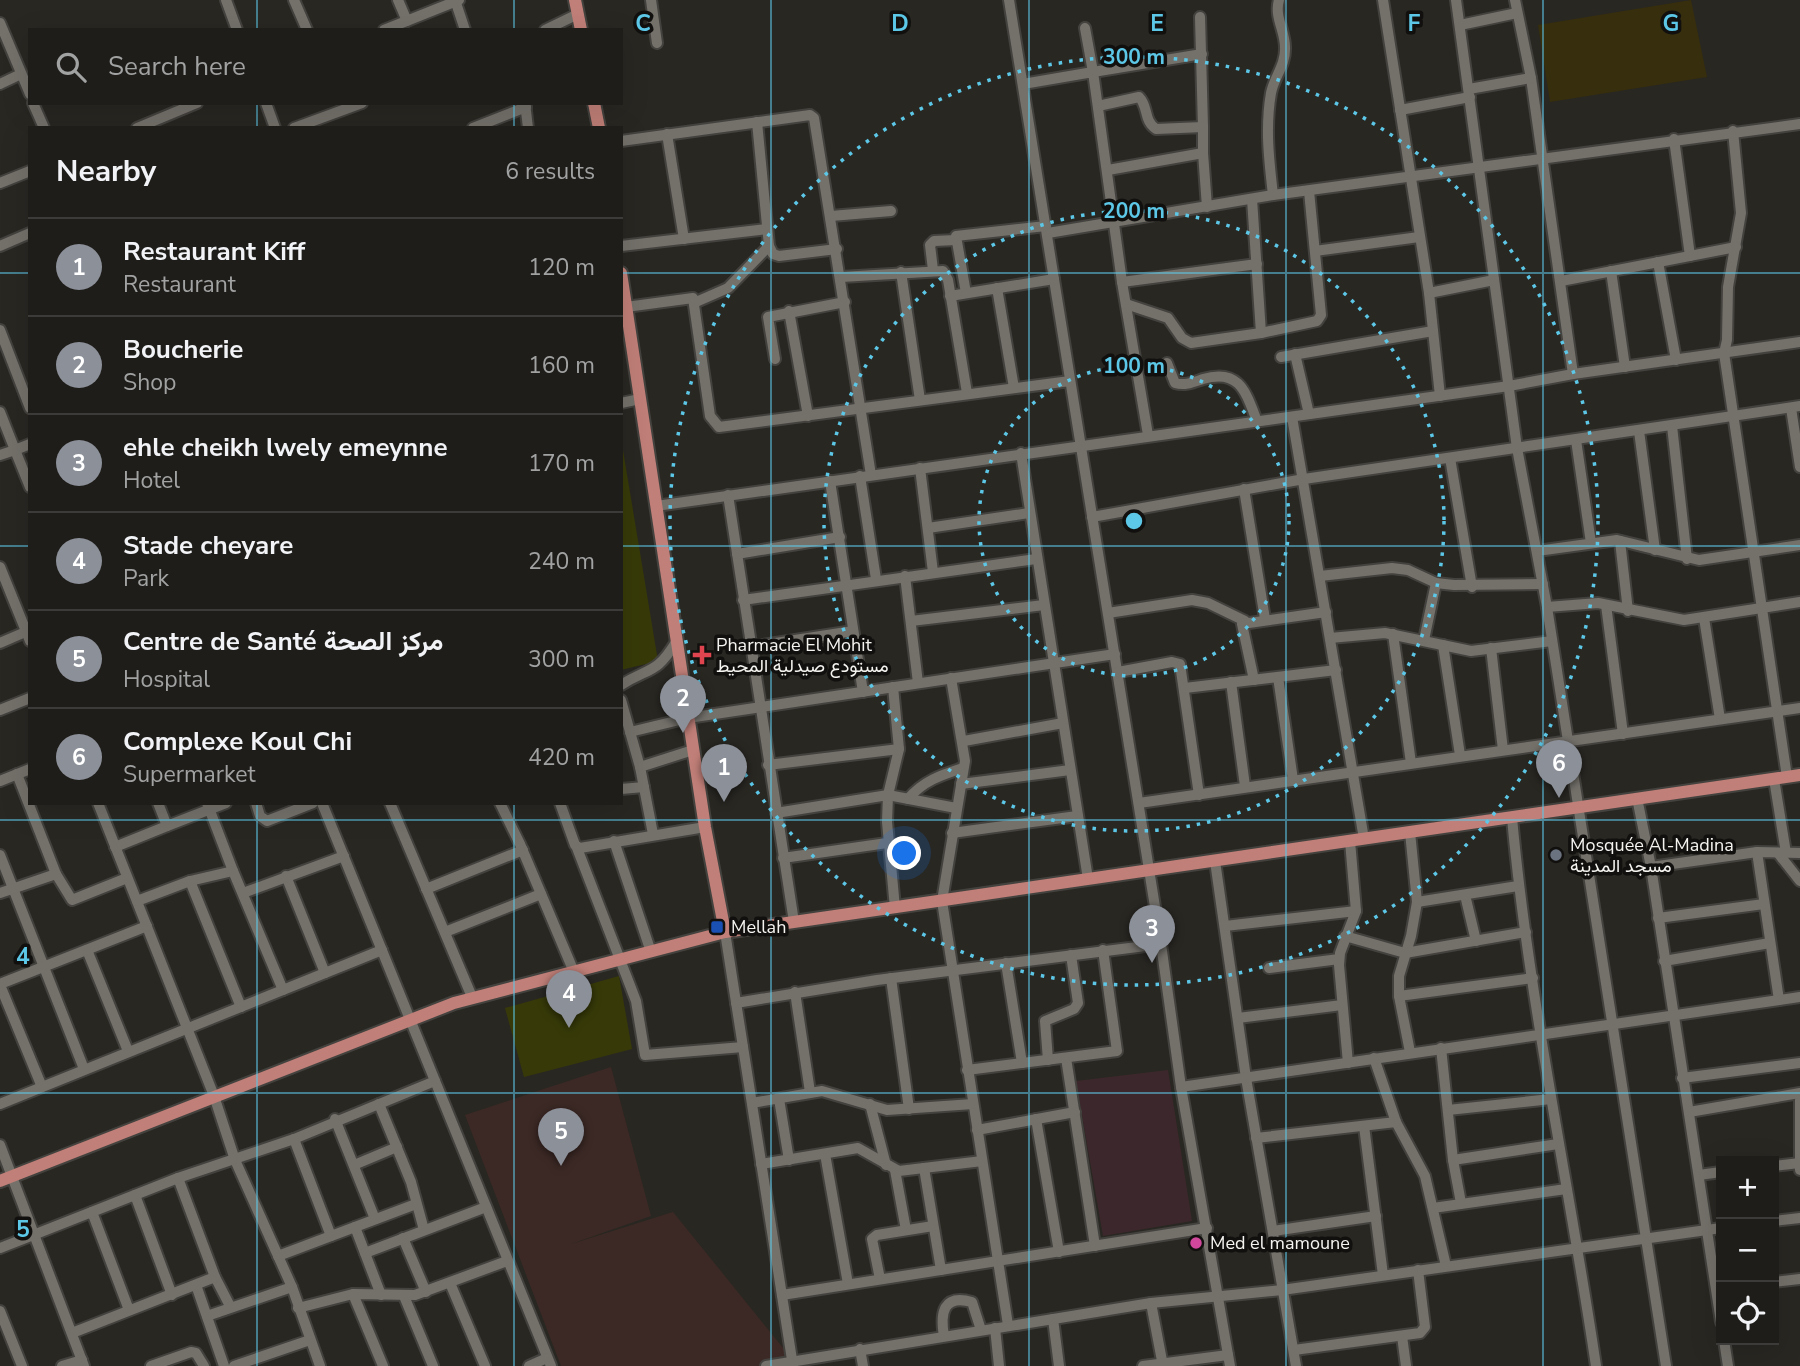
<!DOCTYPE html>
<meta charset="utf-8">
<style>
body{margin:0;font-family:"Nunito Sans",Vazirmatn,sans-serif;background:#2c2a27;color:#f1f3f6}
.controls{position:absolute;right:21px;bottom:21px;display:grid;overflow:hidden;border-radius:0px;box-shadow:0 7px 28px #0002}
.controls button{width:63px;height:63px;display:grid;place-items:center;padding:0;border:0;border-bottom:2px solid #3c3b39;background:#1f1d1a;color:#f1f3f6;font:35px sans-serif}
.you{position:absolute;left:905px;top:854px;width:24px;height:24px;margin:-18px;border:5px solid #fff;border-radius:50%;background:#1a73e8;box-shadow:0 0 0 10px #1a73e833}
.badge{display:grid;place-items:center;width:46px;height:46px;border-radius:50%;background:#8c9099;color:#fff;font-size:23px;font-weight:700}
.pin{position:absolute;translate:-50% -58px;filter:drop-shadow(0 2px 4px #0008)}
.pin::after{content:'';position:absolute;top:37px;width:24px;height:21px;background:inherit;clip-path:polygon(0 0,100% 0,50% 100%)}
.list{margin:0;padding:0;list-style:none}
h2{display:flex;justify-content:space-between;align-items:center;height:91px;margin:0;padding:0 28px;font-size:30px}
h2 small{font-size:23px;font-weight:400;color:#a1a2a2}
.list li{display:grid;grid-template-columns:46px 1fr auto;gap:21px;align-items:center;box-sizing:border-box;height:98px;padding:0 28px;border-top:2px solid #3c3b39}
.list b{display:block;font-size:26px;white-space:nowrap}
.list p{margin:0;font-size:23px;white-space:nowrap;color:#a1a2a2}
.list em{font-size:23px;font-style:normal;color:#a1a2a2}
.icon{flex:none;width:38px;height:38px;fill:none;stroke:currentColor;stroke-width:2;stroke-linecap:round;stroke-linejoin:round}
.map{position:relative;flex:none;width:1800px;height:1366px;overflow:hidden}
.search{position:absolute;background:#1f1d1a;box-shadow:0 7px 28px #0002;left:28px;top:28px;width:595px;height:77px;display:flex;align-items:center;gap:18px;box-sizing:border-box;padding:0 24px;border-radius:0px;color:#a1a2a2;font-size:26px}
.panel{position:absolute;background:#1f1d1a;box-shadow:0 7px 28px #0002;left:28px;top:126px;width:595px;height:679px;border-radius:0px}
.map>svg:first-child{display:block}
.education{fill:#3c282c}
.medical{fill:#3c2925}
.green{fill:#373a08}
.sand{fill:#362e0d}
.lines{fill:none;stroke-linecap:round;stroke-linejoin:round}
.minor-casing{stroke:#44423e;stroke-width:14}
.major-casing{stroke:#44423e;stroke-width:16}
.minor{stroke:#74716b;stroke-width:10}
.major{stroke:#c07f78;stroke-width:12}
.grid{fill:none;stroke:#5cc7e7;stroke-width:2;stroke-opacity:0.55}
.ring{fill:none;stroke:#5cc7e7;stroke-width:3.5;stroke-dasharray:3.5 7}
.health-dot{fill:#e0444e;stroke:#11100e;stroke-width:2.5}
.worship-dot{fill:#6b7280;stroke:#11100e;stroke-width:2.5}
.transit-dot{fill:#1a4fb4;stroke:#11100e;stroke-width:2.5}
.hotel-dot{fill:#d1479c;stroke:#11100e;stroke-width:2.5}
.labels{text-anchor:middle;stroke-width:7;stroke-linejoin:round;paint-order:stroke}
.poi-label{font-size:18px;fill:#f6f4f1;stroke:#11100e;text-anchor:start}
.grid-label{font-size:23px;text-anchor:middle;font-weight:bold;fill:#5cc7e7;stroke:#11100e;stroke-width:7;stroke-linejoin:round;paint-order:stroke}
.centre{fill:#5cc7e7;stroke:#11100e;stroke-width:3.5}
.ring-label{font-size:21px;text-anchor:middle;font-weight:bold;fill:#5cc7e7;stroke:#11100e;stroke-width:7;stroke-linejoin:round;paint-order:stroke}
</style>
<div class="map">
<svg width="1800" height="1366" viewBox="0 0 1800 1366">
<rect width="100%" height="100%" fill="#292722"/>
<polygon class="education" points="1168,1070 1192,1221 1103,1236 1076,1081"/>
<polygon class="medical" points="611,1067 651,1216 568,1245 673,1212 792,1359 766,1366 561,1366 465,1115"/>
<g class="green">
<polygon points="621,438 658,661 621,670"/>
<polygon points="619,976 632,1049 524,1077 505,1008"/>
</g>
<polygon class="sand" points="1691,0 1707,77 1550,102 1538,25"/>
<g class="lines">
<defs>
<g id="minor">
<polyline points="226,0 237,30"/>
<polyline points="294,0 307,30"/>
<polyline points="398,0 407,21"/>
<polyline points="455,0 465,30"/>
<polyline points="651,0 657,43"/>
<polyline points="1009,0 1161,944 1181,1087 1230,1366"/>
<polyline points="1383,0 1429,293 1440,396"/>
<polyline points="1456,0 1517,448 1547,607 1666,1366"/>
<polyline points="1515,0 1531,78 1573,374"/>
<polyline points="1200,17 1203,127"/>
<polyline points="0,23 30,94"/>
<polyline points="1460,25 1517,13"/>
<polyline points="1085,28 1093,72 1202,54"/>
<polyline points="384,30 459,0"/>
<polyline points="545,30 578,14"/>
<polyline points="0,84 21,74"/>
<polyline points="1023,84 1093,72 1122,282 1148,435"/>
<polyline points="1469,89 1531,78"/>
<polyline points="33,103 44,128"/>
<polyline points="266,103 275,128"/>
<polyline points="525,103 528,128"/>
<path d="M 1098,106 L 1139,97 C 1149,107 1143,120 1156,129 L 1203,127 L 1203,153"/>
<polyline points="1400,110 1470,97"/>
<polyline points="757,122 769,246 773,254 779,256 837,249"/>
<polyline points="137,128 197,103"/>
<polyline points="294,128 362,103"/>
<polyline points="473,128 526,107"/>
<polyline points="1733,131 1741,213 1728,287 1727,340 1724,353 1787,777"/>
<polyline points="667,134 684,239"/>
<polyline points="1674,139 1690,256"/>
<polyline points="621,141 810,115 814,118 871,475"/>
<polyline points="1108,170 1203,153 1207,207"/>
<polyline points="0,183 30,171"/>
<path d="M 1273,195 C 1269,160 1265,128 1271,93 C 1274,77 1286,65 1285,47 C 1285,31 1274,16 1279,0"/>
<polyline points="1252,199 1261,333"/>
<polyline points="831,216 891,211"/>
<polyline points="1048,233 1273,195 1800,124"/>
<polyline points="0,246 30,233"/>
<polyline points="621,246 767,229"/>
<polyline points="1315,251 1419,237"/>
<polyline points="1658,262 1676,360"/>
<polyline points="933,270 930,245 934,241 956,240"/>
<polyline points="1611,271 1625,367"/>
<polyline points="901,272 920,400"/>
<polyline points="841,277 943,271 948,280 967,393"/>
<polyline points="1561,281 1736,247"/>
<polyline points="1122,282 1257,264"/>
<polyline points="997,288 1014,388"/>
<polyline points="966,293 956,236 1046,226"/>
<polyline points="1429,293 1494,280"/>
<polyline points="950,296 1054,279"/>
<polyline points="696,302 728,288 769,246"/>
<polyline points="1126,304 1168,318 1182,338 1191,343 1261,333 1317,321 1321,315 1309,191"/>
<polyline points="626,307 693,298 710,416 719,427 1070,381"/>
<polyline points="789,311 808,416"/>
<polyline points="0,330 30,408"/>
<polyline points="1295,354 1309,414"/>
<polyline points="1281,357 1433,331"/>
<polyline points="775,359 768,317 845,302"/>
<path d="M 1167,363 L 1175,383 C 1185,386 1194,382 1203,379 C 1240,368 1246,393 1257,421"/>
<polyline points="621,403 640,399"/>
<polyline points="1791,408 1800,467"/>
<polyline points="0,412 15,450 0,455"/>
<polyline points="1292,417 1364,839"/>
<polyline points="1672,426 1687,559"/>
<polyline points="1639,431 1655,550"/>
<polyline points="1576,440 1591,543"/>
<polyline points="30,444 15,450 30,487"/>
<polyline points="1021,453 1088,879"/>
<polyline points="1450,458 1472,587"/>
<polyline points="920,468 933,572"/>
<polyline points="860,476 876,579"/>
<polyline points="830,481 863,692"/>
<polyline points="1244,489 1265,619"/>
<polyline points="728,495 794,922"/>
<polyline points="656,506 1509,386 1573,374 1800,342"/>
<polyline points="1092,517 1304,479 1800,406"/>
<polyline points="928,528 1029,513"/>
<polyline points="1620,541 1628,611"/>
<polyline points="1537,551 1617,540 1699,560 1800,545"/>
<polyline points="737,554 840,537"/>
<polyline points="0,567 30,641"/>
<polyline points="905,576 918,683"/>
<polyline points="1320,576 1392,568 1408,570 1436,583 1454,585 1543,584"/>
<polyline points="743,600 1036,559"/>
<polyline points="1606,605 1623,734"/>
<polyline points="1547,607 1598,603 1684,620 1800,602"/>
<polyline points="1108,613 1192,600 1208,603 1245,621"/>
<polyline points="1704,618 1720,719"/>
<polyline points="911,621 1044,605"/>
<polyline points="1393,634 1411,763"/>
<polyline points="1330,638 1385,633 1471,651 1552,641"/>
<polyline points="1424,640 1436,583"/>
<polyline points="0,643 30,630"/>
<polyline points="1443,645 1460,755"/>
<polyline points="750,647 853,631"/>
<polyline points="1491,648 1503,750"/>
<polyline points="1118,672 1172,662 1180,664 1199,795"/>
<polyline points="1278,677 1293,780"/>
<polyline points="951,678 965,761 942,901 1008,1325"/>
<polyline points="1254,680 1242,624 1326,612"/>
<polyline points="1231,682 1245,786"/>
<path d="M 621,685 C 649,667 656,675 676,642"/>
<polyline points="893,687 899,749 888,795 887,822 895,908"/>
<polyline points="1185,688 1336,670"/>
<polyline points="621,700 640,767 653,834"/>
<polyline points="0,710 30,698"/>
<polyline points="630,732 688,718 1115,654"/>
<polyline points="964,741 1063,723"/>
<polyline points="768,765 899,749"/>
<polyline points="640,767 693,750"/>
<polyline points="1774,779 1786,853"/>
<polyline points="0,781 30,769"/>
<polyline points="961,784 1070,770"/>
<polyline points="621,789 644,787"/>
<polyline points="1637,798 1651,867 1721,1322"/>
<path d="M 908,799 C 923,781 941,775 963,768"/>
<polyline points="98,803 214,1096 235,1160 292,1287 320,1366"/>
<polyline points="207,803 233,871"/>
<polyline points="256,803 260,816 267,821 313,803"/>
<polyline points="322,803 551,1366"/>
<polyline points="390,803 472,997"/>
<polyline points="500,803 520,844 574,972"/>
<polyline points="560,803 575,845 580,848 705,827"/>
<polyline points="1139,803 1800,708"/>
<polyline points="776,813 888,795 956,808"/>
<path d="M 1512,818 C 1529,1002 1569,1183 1596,1366"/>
<polyline points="167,826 226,803"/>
<polyline points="1410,832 1417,902 1411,936 1399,976 1399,996 1410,1052"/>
<polyline points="952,833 1077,816"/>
<polyline points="614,841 651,952"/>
<polyline points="115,847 167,826 158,803"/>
<polyline points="577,848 636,1001 645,1055 743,1047"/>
<polyline points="1757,852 1779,1000"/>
<polyline points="1778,853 1800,881"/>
<polyline points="0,855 84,1069"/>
<polyline points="783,858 887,843"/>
<polyline points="1215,861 1246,1078 1296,1366"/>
<polyline points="1651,867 1757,852 1800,853"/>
<polyline points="56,874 72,900 127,878"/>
<polyline points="286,876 325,973"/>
<polyline points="190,881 233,871 283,990"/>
<polyline points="426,889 523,850"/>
<polyline points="0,893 56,874 17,774"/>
<polyline points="243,893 344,856"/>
<polyline points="1465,895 1476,941"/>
<polyline points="137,901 190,881 241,1007"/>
<polyline points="1417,902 1518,886"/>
<polyline points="1658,918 1764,904"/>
<polyline points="1225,926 1356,911"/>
<polyline points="445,932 541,894"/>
<polyline points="725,932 793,1366"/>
<polyline points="1345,936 1405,953 1526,932"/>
<polyline points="87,950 128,1051"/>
<polyline points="1664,961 1770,943"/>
<polyline points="1006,963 1022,1063"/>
<polyline points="1269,968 1339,959"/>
<polyline points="891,978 909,1109"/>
<polyline points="0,984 147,926"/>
<polyline points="0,985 42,1087"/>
<polyline points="795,992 810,1092"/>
<polyline points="1399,996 1533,978"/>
<polyline points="736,1003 877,980 1161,944"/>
<polyline points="1238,1018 1342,1005"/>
<polyline points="1441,1048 1453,1160 1461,1203"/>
<polyline points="1066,1058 1095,1246"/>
<polyline points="1374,1058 1396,1122 1425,1176 1446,1266"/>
<polyline points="1048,1060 1045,1021 1074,1009 1078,1003 1071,955"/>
<polyline points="1348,1063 1339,965 1340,953 1356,911 1350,841"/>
<polyline points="967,1070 1117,1051 1103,950"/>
<polyline points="1682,1078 1800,1063"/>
<polyline points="1181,1087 1800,997"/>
<polyline points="779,1099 789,1160"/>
<polyline points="1800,1100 1800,1170"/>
<polyline points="752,1103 822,1091 887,1110 973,1104"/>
<polyline points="0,1104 382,950"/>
<polyline points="379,1104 411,1182 424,1230"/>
<polyline points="870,1104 886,1165"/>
<polyline points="1448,1110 1551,1099"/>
<polyline points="1689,1112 1800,1093"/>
<polyline points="335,1119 375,1219"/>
<polyline points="1036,1119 1059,1252"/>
<polyline points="1364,1126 1383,1275"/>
<polyline points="977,1130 1075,1112"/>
<polyline points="1256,1138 1396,1122"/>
<polyline points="294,1139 331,1236"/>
<polyline points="0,1145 84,1366"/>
<polyline points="825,1154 848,1284"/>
<polyline points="1453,1160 1558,1144"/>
<polyline points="761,1164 858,1148 899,1171 982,1161"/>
<polyline points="354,1165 397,1147"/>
<polyline points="1774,1166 1800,1163"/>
<polyline points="924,1168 941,1270"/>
<polyline points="895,1170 906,1230"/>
<polyline points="1699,1175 1721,1172"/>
<polyline points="178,1178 215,1277 230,1306"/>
<polyline points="135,1195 172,1295"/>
<polyline points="1433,1208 1566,1189"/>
<polyline points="92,1212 129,1310"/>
<polyline points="1774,1221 1800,1218"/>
<polyline points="355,1227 381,1295"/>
<polyline points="1273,1231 1376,1216"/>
<polyline points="403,1238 426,1292"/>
<polyline points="0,1248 178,1178 294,1139 435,1081"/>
<polyline points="365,1253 486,1207"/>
<polyline points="278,1256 416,1204"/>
<polyline points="880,1279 872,1239 877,1235 933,1226"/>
<polyline points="1774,1282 1800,1279"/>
<polyline points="450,1283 485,1366"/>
<polyline points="196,1285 224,1366"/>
<polyline points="353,1294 383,1366"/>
<polyline points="782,1295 1207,1228"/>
<polyline points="404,1296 433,1366"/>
<polyline points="1151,1303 1163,1366"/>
<polyline points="298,1308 353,1294 415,1295 507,1261"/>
<polyline points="0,1311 22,1366"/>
<polyline points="207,1316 292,1287"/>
<polyline points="1053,1319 1059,1366"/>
<polyline points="995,1328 999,1366"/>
<polyline points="72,1333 215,1277"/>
<path d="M 944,1336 C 940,1313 943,1294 972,1302 L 981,1330"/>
<polyline points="1402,1336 1406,1366"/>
<polyline points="1724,1340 1728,1366"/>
<polyline points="860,1349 863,1366"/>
<polyline points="1294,1350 1420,1333 1425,1327 1418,1270"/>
<polyline points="62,1366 82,1360"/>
<polyline points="151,1366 191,1352 196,1353 204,1366"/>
<polyline points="234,1366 310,1340"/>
<polyline points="529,1366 547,1358"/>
<polyline points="766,1366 1151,1303 1282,1290 1721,1228"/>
<polyline points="1143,1366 1228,1355"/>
</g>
<g id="major">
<polyline points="575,0 581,30"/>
<polyline points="594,103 599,128"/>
<polyline points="621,273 705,827 725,932"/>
<polyline points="0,1181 454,1003 725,932 1800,775"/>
</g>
</defs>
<use href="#minor" class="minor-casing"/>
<use href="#major" class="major-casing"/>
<use href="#minor" class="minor"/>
<use href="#major" class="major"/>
</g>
<path class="grid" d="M 257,0 L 257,30M 514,0 L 514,30M 771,0 L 771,1366M 1029,0 L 1029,1366M 1286,0 L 1286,1366M 1543,0 L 1543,1366M 257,103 L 257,128M 514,103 L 514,128M 0,273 L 30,273M 621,273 L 1800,273M 0,546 L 30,546M 621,546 L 1800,546M 257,803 L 257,1366M 514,803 L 514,1366M 0,820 L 1800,820M 0,1093 L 1800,1093"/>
<g class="ring">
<circle cx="1134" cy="521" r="155"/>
<circle cx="1134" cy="521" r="310"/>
<circle cx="1134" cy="521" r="464"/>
</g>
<path class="health-dot" d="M698.5 644.5h7v7h7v7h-7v7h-7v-7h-7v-7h7z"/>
<circle class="worship-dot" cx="1556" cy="855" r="7"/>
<rect class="transit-dot" x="710" y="920" width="14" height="14" rx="3.5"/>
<circle class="hotel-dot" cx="1196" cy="1243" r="7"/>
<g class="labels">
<g class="poi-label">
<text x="716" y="651">Pharmacie El Mohit<tspan x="716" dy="21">مستودع صيدلية المحيط</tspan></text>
<text x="1570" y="851">Mosquée Al-Madina<tspan x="1570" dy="21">مسجد المدينة</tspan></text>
<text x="731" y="933">Mellah</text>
<text x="1210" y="1249">Med el mamoune</text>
</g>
</g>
<g class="grid-label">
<text x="643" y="31">C</text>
<text x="900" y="31">D</text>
<text x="1157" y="31">E</text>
<text x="1414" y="31">F</text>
<text x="1671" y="31">G</text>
<text x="23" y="964">4</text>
<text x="23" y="1237">5</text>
</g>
<circle cx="1134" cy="521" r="10" class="centre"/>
<g class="ring-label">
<text x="1134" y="64">300 m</text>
<text x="1134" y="218">200 m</text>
<text x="1134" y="373">100 m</text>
</g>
</svg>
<div class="controls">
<button>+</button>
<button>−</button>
<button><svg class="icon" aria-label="locate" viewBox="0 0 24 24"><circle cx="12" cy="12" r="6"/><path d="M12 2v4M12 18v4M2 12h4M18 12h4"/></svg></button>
</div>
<div class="you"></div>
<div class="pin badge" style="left:724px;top:802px">1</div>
<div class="pin badge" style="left:683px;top:733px">2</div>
<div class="pin badge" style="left:1152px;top:963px">3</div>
<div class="pin badge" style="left:569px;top:1028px">4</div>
<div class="pin badge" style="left:561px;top:1166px">5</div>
<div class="pin badge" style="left:1559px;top:798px">6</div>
<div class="search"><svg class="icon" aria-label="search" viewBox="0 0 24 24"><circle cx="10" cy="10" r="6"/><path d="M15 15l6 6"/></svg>Search here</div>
<section class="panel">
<h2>Nearby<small>6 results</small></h2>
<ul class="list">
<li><span class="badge">1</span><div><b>Restaurant Kiff</b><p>Restaurant</p></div><em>120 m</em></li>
<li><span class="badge">2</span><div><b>Boucherie</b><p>Shop</p></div><em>160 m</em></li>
<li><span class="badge">3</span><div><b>ehle cheikh lwely emeynne</b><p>Hotel</p></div><em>170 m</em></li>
<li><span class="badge">4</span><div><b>Stade cheyare</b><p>Park</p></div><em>240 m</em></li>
<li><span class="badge">5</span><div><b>Centre de Santé مركز الصحة</b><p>Hospital</p></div><em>300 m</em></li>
<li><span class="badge">6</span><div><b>Complexe Koul Chi</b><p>Supermarket</p></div><em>420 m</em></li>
</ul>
</section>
</div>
